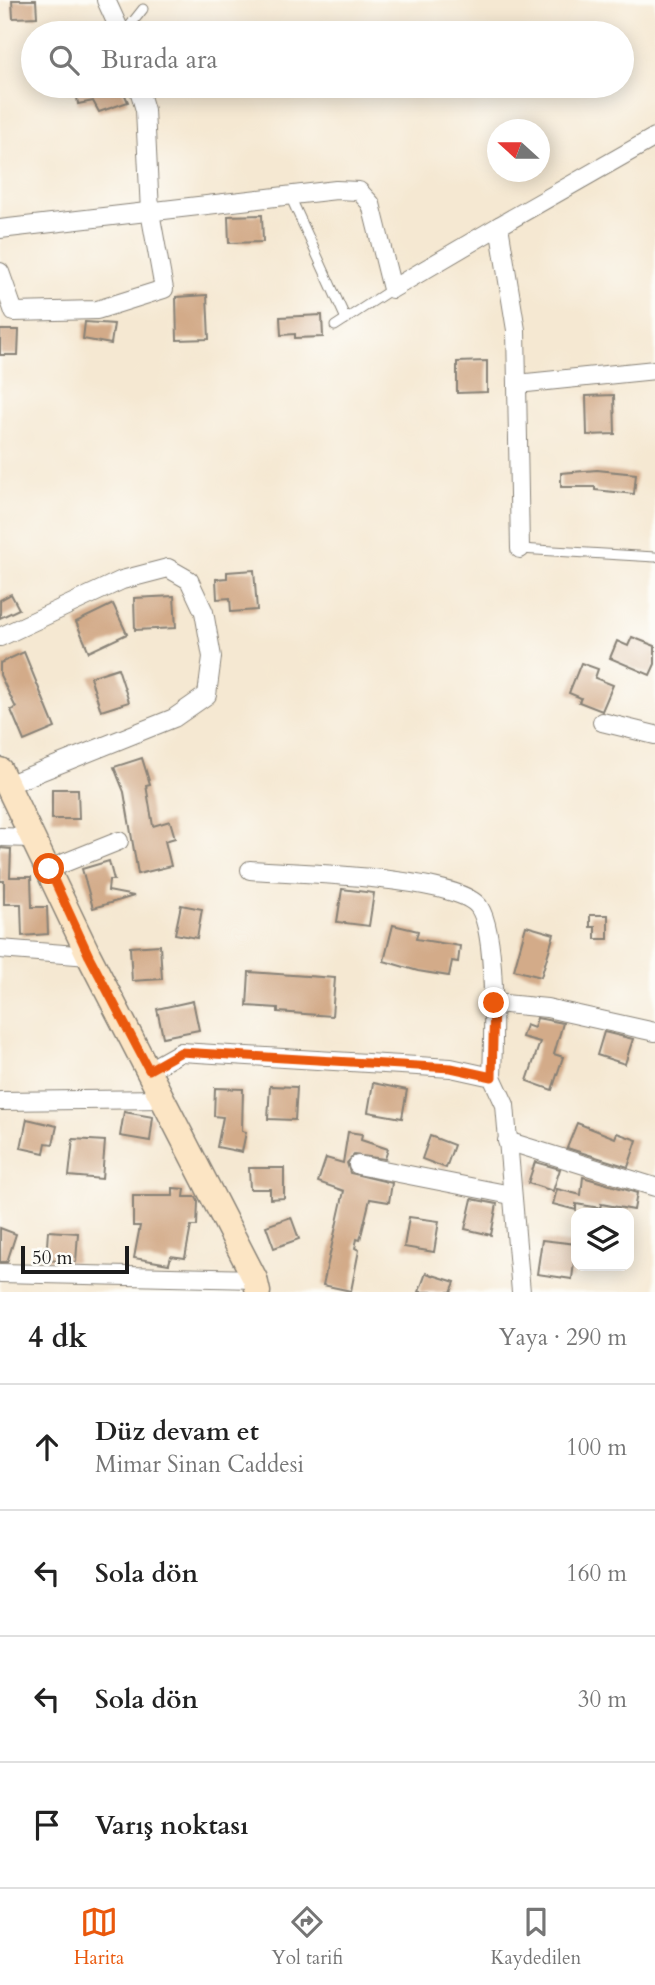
<!DOCTYPE html>
<html lang="tr">
<meta charset="utf-8">
<style>
body{margin:0;font-family:Cardo,serif;background:#f2f2f2;color:#222}
.controls{position:absolute;right:21px;bottom:21px;display:grid;overflow:hidden;border-radius:14px;box-shadow:0 4px 18px #0003}
.controls button{width:63px;height:63px;display:grid;place-items:center;padding:0;border:0;border-bottom:2px solid #e0e0e0;background:#fff;color:#222;font:35px sans-serif}
.compass{position:absolute;left:487px;top:119px;width:63px;height:63px;border-radius:50%;background:#fff;box-shadow:0 4px 18px #0003;rotate:291deg}
.scale{position:absolute;left:21px;bottom:18px;width:108px;box-sizing:border-box;padding-left:7px;border:4px solid #1c1c1c;border-top:0;font-size:19px;line-height:24px;white-space:nowrap;color:#1c1c1c;-webkit-text-stroke:5px #fdfcf7;paint-order:stroke}
.stop{position:absolute;width:21px;height:21px;margin:-16px;border:5px solid #ea580c;border-radius:50%;background:#fff}
.stop.end{background:#ea580c;border-color:#fff;box-shadow:0 2px 7px #0008}
.list{margin:0;padding:0;list-style:none}
h2{display:flex;justify-content:space-between;align-items:center;height:91px;margin:0;padding:0 28px;font-size:30px}
h2 small{font-size:23px;font-weight:400;color:#767676}
.list li{display:grid;grid-template-columns:46px 1fr auto;gap:21px;align-items:center;box-sizing:border-box;height:126px;padding:0 28px;border-top:2px solid #e0e0e0}
.list b{display:block;font-size:26px;white-space:nowrap}
.list p{margin:0;font-size:23px;white-space:nowrap;color:#767676}
.list em{font-size:23px;font-style:normal;color:#767676}
.icon{flex:none;width:38px;height:38px;fill:none;stroke:currentColor;stroke-width:2;stroke-linecap:round;stroke-linejoin:round}
.map{position:relative;flex:none;width:655px;height:1292px;overflow:hidden}
.search{position:absolute;background:#fff;box-shadow:0 4px 18px #0003;left:21px;right:21px;top:21px;height:77px;display:flex;align-items:center;gap:18px;box-sizing:border-box;padding:0 24px;border-radius:38px;color:#767676;font-size:26px}
.sheet{height:595px;background:#fff}
nav{display:flex;justify-content:space-around;align-items:center;box-sizing:border-box;height:98px;border-top:2px solid #e0e0e0;background:#fff;font-size:19px;color:#767676}
nav a{display:grid;justify-items:center;gap:4px}
nav .on{color:#ea580c}
.map>svg:first-child{display:block}
.building{fill:#d3ab89}
.lines{fill:none;stroke-linecap:round;stroke-linejoin:round}
.lane-casing{stroke:#888277;stroke-width:11}
.street-casing{stroke:#888277;stroke-width:20}
.secondary-casing{stroke:#888277;stroke-width:27}
.lane{stroke:#fff;stroke-width:9}
.street{stroke:#fff;stroke-width:18}
.secondary{stroke:#fce5c4;stroke-width:24}
.route{stroke:#ea580c;stroke-width:9}
</style>
<div class="map">
<svg width="655" height="1292" viewBox="0 0 655 1292">
<rect width="100%" height="100%" fill="#fdfcf7"/>
<filter id="ink" filterUnits="userSpaceOnUse"><feTurbulence type="fractalNoise" baseFrequency=".0143" numOctaves="2"/><feDisplacementMap in="SourceGraphic" scale="14" xChannelSelector="R" yChannelSelector="G"/><feConvolveMatrix kernelMatrix="1 2 1 2 8 2 1 2 1" color-interpolation-filters="sRGB"/></filter>
<filter id="wash" filterUnits="userSpaceOnUse"><feTurbulence type="fractalNoise" baseFrequency=".00686" numOctaves="4" result="noise"/><feDisplacementMap in="SourceGraphic" scale="28" xChannelSelector="R" yChannelSelector="G"/><feGaussianBlur stdDeviation="1.57" result="paint"/><feColorMatrix in="noise" values="0 0 0 0 0 0 0 0 0 0 0 0 0 0 0 0 0 1.4 0 .05"/><feComposite in="paint" operator="in"/></filter>
<g filter="url(#wash)">
<rect width="100%" height="100%" fill="#f5e8d2"/>
<g id="blocks">
<g class="building">
<polygon points="12,0 36,0 37,17 13,18"/>
<polygon points="90,86 121,86 128,102 99,112 93,101 78,104 76,90"/>
<polygon points="262,215 263,242 229,243 228,216"/>
<polygon points="207,295 209,339 177,340 176,297"/>
<polygon points="322,315 323,337 295,338 295,334 281,335 280,317"/>
<polygon points="85,322 114,324 111,344 83,339"/>
<polygon points="0,330 19,330 18,355 0,355"/>
<polygon points="487,361 487,392 457,393 457,362"/>
<polygon points="614,395 615,434 587,435 586,396"/>
<polygon points="597,470 636,474 634,494 595,490 595,487 561,487 561,473"/>
<polygon points="254,570 257,610 231,612 230,598 217,599 216,579 227,578 227,572"/>
<polygon points="11,594 19,609 0,618 0,600"/>
<polygon points="174,596 176,628 135,630 134,598"/>
<polygon points="113,604 127,634 89,652 76,622"/>
<polygon points="632,637 655,646 655,664 650,675 610,658 617,641 628,646"/>
<polygon points="24,652 55,728 24,741 11,710 16,708 0,675 0,663"/>
<polygon points="581,663 598,669 595,678 613,685 602,711 579,702 581,698 569,693"/>
<polygon points="118,668 129,702 101,711 90,677"/>
<polygon points="142,758 150,784 146,785 153,826 170,821 175,838 165,841 171,866 138,874 124,792 114,767"/>
<polygon points="52,789 78,789 79,819 52,819"/>
<polygon points="0,848 11,849 10,877 31,877 32,907 47,907 48,934 22,936 21,904 4,904 4,881 0,881"/>
<polygon points="109,861 114,880 109,880 108,891 134,896 93,908 82,869"/>
<polygon points="342,889 374,893 369,926 337,922"/>
<polygon points="181,905 202,909 197,938 175,934"/>
<polygon points="590,915 608,915 608,939 595,939 595,927 590,927"/>
<polygon points="393,925 418,931 416,939 460,946 458,962 452,961 449,976 418,971 384,961"/>
<polygon points="526,926 554,934 541,977 514,970"/>
<polygon points="160,945 162,979 132,981 130,947"/>
<polygon points="249,972 335,978 332,1016 278,1012 278,1008 247,1006"/>
<polygon points="193,1001 199,1030 163,1037 157,1009"/>
<polygon points="537,1018 563,1023 554,1054 563,1057 552,1090 527,1081 540,1042 522,1037 526,1025 534,1028"/>
<polygon points="604,1032 633,1039 625,1064 597,1055"/>
<polygon points="373,1083 407,1090 402,1118 368,1112"/>
<polygon points="270,1086 297,1087 295,1120 268,1119"/>
<polygon points="215,1088 243,1089 242,1131 246,1132 242,1152 217,1147 223,1117 214,1116"/>
<polygon points="124,1112 153,1117 150,1141 120,1136"/>
<polygon points="27,1119 57,1126 53,1144 46,1143 44,1153 21,1148"/>
<polygon points="577,1123 615,1138 617,1133 637,1140 628,1167 567,1148"/>
<polygon points="348,1132 362,1134 361,1140 388,1149 385,1159 354,1155 347,1163 350,1173 392,1183 389,1202 370,1199 360,1240 357,1239 355,1248 359,1250 351,1291 323,1285 344,1191 318,1182 326,1158 343,1163"/>
<polygon points="430,1136 454,1145 446,1168 422,1159"/>
<polygon points="73,1139 105,1141 102,1179 69,1176"/>
<polygon points="535,1162 560,1169 553,1191 528,1183"/>
<polygon points="249,1168 284,1168 284,1198 270,1199 270,1189 250,1189"/>
<polygon points="583,1177 637,1193 634,1210 601,1204 600,1208 576,1204 576,1210 553,1204 557,1189 581,1195"/>
<polygon points="173,1188 185,1189 184,1197 196,1197 198,1201 197,1226 191,1226 185,1258 171,1256 169,1264 134,1258 140,1226 133,1226 133,1196 173,1196"/>
<polygon points="472,1199 497,1204 491,1235 465,1229"/>
<polygon points="291,1217 299,1239 274,1248 266,1226"/>
<polygon points="409,1217 439,1221 434,1252 404,1247"/>
<polygon points="0,1228 16,1234 7,1262 0,1262"/>
<polygon points="48,1231 78,1233 76,1262 46,1260"/>
<polygon points="542,1240 576,1244 572,1279 537,1274"/>
<polygon points="426,1273 455,1282 451,1292 419,1292"/>
</g>
</g>
</g>
<g filter="url(#ink)">
<use href="#blocks" fill-opacity="0" stroke="#888277" stroke-width="2"/>
<g class="lines">
<defs>
<g id="lane">
<polyline points="124,33 143,9"/>
<polyline points="290,196 346,319"/>
<polyline points="335,326 392,289"/>
<polyline points="520,549 655,557"/>
</g>
<g id="street">
<polyline points="106,0 121,33"/>
<polyline points="499,226 655,137"/>
<polyline points="0,229 336,190 359,191 371,204 392,289 499,226 516,330 520,549"/>
<polyline points="0,272 14,312 97,310 164,289 150,212 145,110 138,86"/>
<polyline points="517,384 655,370"/>
<polyline points="0,637 122,580 168,568 189,580 204,612 212,657 207,695 174,718 7,785"/>
<polyline points="602,722 655,735"/>
<polyline points="0,837 31,838"/>
<polyline points="49,869 119,841"/>
<path d="M 250,870 C 290,873 459,876 479,907 C 498,935 493,1042 492,1077"/>
<polyline points="0,949 89,956"/>
<polyline points="494,1003 547,1008 655,1032"/>
<polyline points="149,1070 181,1052 451,1068 492,1077 505,1105 521,1292"/>
<polyline points="0,1101 164,1099"/>
<polyline points="507,1141 655,1187"/>
<polyline points="358,1165 511,1195"/>
<polyline points="0,1273 255,1279"/>
</g>
<polyline id="secondary" points="0,770 89,956 255,1279 258,1292"/>
</defs>
<use href="#lane" class="lane-casing"/>
<use href="#street" class="street-casing"/>
<use href="#secondary" class="secondary-casing"/>
<use href="#lane" class="lane"/>
<use href="#street" class="street"/>
<use href="#secondary" class="secondary"/>
</g>
</g>
<g class="lines" filter="url(#ink)">
<polyline class="route" points="49,869 89,956 149,1070 181,1052 451,1068 492,1077 494,1003"/>
</g>
</svg>
<div class="controls">
<button><svg class="icon" aria-label="layers" viewBox="0 0 24 24"><path d="M12 4l9 5-9 5-9-5zM3 14l9 5 9-5"/></svg></button>
</div>
<svg class="compass" viewBox="-18 -18 36 36"><path d="M0-13l5 13h-10z" fill="#e53935"/><path d="M0 13l5-13h-10z" fill="#767676"/></svg>
<div class="scale">50 m</div>
<div class="stop" style="left:49px;top:869px"></div>
<div class="stop end" style="left:494px;top:1003px"></div>
<div class="search"><svg class="icon" aria-label="search" viewBox="0 0 24 24"><circle cx="10" cy="10" r="6"/><path d="M15 15l6 6"/></svg>Burada ara</div>
</div>
<section class="sheet">
<h2>4 dk<small>Yaya · 290 m</small></h2>
<ul class="list">
<li><svg class="icon" aria-label="ahead" viewBox="0 0 24 24"><path d="M12 20V5M6 11l6-6 6 6"/></svg><div><b>Düz devam et</b><p>Mimar Sinan Caddesi</p></div><em>100 m</em></li>
<li><svg class="icon" aria-label="left" viewBox="0 0 24 24"><path d="M17 20v-9H6M10 6l-5 5 5 5"/></svg><div><b>Sola dön</b></div><em>160 m</em></li>
<li><svg class="icon" aria-label="left" viewBox="0 0 24 24"><path d="M17 20v-9H6M10 6l-5 5 5 5"/></svg><div><b>Sola dön</b></div><em>30 m</em></li>
<li><svg class="icon" aria-label="arrive" viewBox="0 0 24 24"><path d="M6 21V4h12l-3 4 3 4H6"/></svg><div><b>Varış noktası</b></div></li>
</ul>
</section>
<nav>
<a class="on"><svg class="icon" aria-label="map" viewBox="0 0 24 24"><path d="M3 6l6-2 6 2 6-2v14l-6 2-6-2-6 2zM9 4v14M15 6v14"/></svg>Harita</a>
<a><svg class="icon" aria-label="directions" viewBox="0 0 24 24"><path d="M12 3l9 9-9 9-9-9zM9 14v-3h6M13 9l2 2-2 2"/></svg>Yol tarifi</a>
<a><svg class="icon" aria-label="saved" viewBox="0 0 24 24"><path d="M7 4h10v16l-5-4-5 4z"/></svg>Kaydedilen</a>
</nav>
